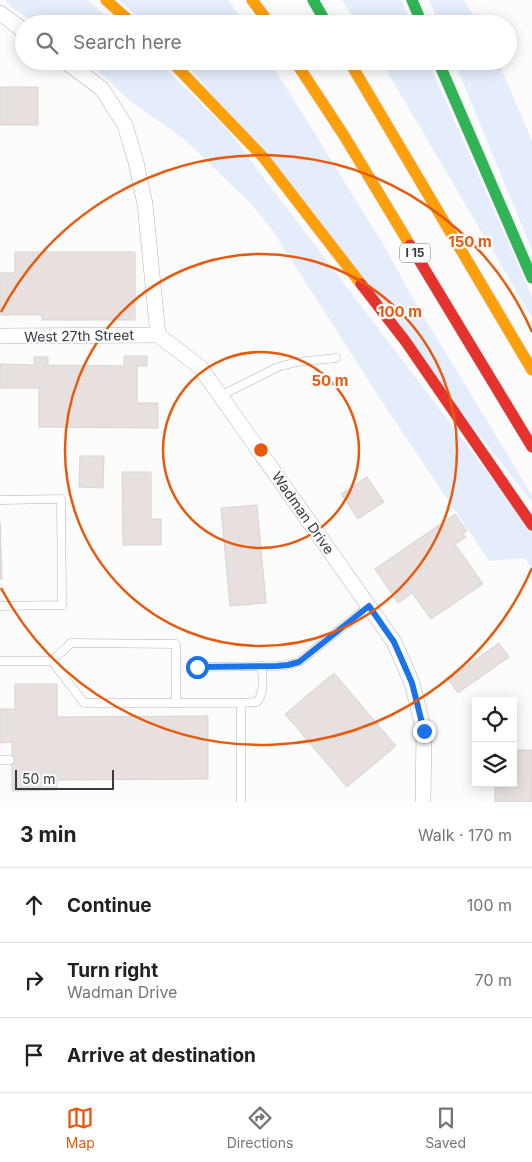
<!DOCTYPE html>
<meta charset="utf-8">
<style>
body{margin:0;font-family:Inter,sans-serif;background:#f2f2f2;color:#202124}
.controls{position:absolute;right:15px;bottom:15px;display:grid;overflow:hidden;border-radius:0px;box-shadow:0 2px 12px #0003}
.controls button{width:45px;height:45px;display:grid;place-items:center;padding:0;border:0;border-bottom:1px solid #e0e0e0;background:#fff;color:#202124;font:25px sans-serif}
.scale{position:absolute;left:15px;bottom:12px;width:99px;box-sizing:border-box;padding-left:5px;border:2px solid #363b45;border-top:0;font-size:14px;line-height:18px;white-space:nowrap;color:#363b45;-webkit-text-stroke:4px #fcfcfc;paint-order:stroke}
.stop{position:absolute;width:15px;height:15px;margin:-11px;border:4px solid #1a73e8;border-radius:50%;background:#fff}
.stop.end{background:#1a73e8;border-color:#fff;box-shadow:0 1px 5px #0008}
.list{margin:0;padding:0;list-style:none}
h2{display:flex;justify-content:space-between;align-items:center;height:65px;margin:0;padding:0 20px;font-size:21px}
h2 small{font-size:16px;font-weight:400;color:#757577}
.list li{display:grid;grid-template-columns:32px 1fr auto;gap:15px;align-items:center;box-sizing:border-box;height:75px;padding:0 20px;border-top:1px solid #e0e0e0}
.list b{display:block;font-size:19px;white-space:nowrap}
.list p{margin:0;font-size:16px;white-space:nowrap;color:#757577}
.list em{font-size:16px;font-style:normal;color:#757577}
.icon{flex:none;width:28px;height:28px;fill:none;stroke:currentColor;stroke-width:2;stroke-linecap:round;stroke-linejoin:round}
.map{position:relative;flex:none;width:532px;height:802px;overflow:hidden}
.search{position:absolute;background:#fff;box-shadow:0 2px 12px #0003;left:15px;right:15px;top:15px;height:55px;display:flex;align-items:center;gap:12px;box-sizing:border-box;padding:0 18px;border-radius:28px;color:#757577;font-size:19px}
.sheet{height:290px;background:#fff}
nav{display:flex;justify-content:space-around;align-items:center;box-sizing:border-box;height:70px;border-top:1px solid #e0e0e0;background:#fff;font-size:14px;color:#757577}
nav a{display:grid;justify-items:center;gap:2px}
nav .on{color:#ea580c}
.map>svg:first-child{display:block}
.green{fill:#e5edfd}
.building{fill:#e7e0df;stroke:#d9d3d1}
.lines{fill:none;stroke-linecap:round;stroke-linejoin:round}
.lane-casing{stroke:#b0b2b7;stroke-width:9}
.street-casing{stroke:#b0b2b7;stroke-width:16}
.fast-casing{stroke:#d6d7d9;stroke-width:12}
.slow-casing{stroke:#d6d7d9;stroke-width:12}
.jam-casing{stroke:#d6d7d9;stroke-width:12}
.lane{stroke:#fff;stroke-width:8}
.street{stroke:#fff;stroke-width:15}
.fast{stroke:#30b455;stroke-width:11}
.slow{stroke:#ff9f0a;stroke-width:11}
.jam{stroke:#e5322d;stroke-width:11}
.route{stroke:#1a73e8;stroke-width:6}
.ring{fill:none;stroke:#e8590c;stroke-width:2.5}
.labels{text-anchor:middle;stroke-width:4.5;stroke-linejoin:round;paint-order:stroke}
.shield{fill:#fcfcfc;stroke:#71757c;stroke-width:1}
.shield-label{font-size:12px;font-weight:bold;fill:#363b45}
.street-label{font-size:14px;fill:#363b45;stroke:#fcfcfc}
.centre{fill:#e8590c;stroke:#fcfcfc;stroke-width:2.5}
.ring-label{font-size:15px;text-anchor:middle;font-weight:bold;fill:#e8590c;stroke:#fcfcfc;stroke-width:4.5;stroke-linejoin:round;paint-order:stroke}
</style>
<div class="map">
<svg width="532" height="802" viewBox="0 0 532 802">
<rect width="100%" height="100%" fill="#fcfcfc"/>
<g class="green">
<polygon points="5,0 88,0 115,24 37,24 10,6"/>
<polygon points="119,0 228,0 245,24 146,24"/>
<polygon points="342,0 401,0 412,24 358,24"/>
<polygon points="429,0 464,0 479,24 439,24"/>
<polygon points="87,61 158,61 226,128 532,531 532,569 525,558 489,561 390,414 270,227 250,203 184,139 130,101"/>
<polygon points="185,61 270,61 386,249 412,297 532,495 532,502"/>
<polygon points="381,61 428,61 532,296 532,318"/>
<polygon points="454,61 498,61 532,141 532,250"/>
</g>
<g class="building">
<rect x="0" y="87" width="38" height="38"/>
<polygon points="15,252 135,252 135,320 42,320 42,315 0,315 0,273 15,273"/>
<polygon points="124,356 147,356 147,366 137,366 137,403 158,403 158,428 39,427 39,388 0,388 0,364 34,365 34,357 48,357 48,365 124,366"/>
<polygon points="80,456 104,456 103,488 79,487"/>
<polygon points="122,472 151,472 151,519 161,519 161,545 123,545"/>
<polygon points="367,477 384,502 358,519 341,494"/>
<polygon points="257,505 266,603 230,606 221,508"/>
<polygon points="455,514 467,531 463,534 466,537 455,544 483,584 431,619 412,593 398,603 375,569"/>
<polygon points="0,522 2,579 0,579"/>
<polygon points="499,643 509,657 458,693 448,679"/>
<polygon points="334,673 396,746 347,787 285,714"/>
<polygon points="15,684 57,684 57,717 208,716 208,779 57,780 57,790 12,791 12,742 0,743 0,709 15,709"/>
<polygon points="513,750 532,750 532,802 495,802 495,783 513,783"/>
</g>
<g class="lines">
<defs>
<g id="lane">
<polyline points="220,396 278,367 297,362 336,358"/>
<polyline points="0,500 61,499 62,605 0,606"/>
<polyline points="0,661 52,661 84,703 241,703 241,802"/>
<polyline points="52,661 71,643 176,644 176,703"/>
<polyline points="197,667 277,666 288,665 299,662 369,606"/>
<path d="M 241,703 L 257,702 C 265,692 262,678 262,666"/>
<polyline points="0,760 10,760"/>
</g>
<g id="street">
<polyline points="0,13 24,31"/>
<polyline points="65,61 102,89 125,125 136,162 145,204 158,335 200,367 394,642 412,683 424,731 423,802"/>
<polyline points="0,336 158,335"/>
</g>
<g id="fast">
<polyline points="313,0 327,24"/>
<polyline points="412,0 422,24"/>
<polyline points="438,61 532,278"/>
</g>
<g id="slow">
<polyline points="106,0 133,24"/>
<polyline points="252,0 270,24"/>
<polyline points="171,61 263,157 361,284"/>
<polyline points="295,61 343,134 410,245"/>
<polyline points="349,61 532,370"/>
</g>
<g id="jam">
<polyline points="410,245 532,447"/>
<polyline points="361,284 406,342 532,525"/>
</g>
</defs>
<use href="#lane" class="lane-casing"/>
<use href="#street" class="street-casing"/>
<use href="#fast" class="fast-casing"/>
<use href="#slow" class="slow-casing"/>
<use href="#jam" class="jam-casing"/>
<use href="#lane" class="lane"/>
<use href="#street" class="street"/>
<use href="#fast" class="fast"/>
<use href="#slow" class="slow"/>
<use href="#jam" class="jam"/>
</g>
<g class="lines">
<polyline class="route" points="197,667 277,666 288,665 299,662 369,606 394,642 412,683 424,731"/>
</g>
<g class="ring">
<circle cx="261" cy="450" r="98"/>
<circle cx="261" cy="450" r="196"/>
<path d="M532 568A295 295 0 0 1 1 588M1 312A295 295 0 0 1 532 332"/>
</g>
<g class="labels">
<rect class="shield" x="400" y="243.5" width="30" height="19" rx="4"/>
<g class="shield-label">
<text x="415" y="257">I 15</text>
</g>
<g class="street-label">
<text transform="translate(79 336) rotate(-1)" y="5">West 27th Street</text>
<text transform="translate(303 513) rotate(55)" y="5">Wadman Drive</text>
</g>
</g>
<circle cx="261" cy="450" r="8" class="centre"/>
<g class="ring-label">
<text x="470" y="247">150 m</text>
<text x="400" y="317">100 m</text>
<text x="330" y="386">50 m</text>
</g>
</svg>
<div class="controls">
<button><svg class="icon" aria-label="locate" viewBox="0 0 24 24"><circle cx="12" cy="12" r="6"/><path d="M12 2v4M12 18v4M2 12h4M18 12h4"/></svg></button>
<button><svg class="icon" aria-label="layers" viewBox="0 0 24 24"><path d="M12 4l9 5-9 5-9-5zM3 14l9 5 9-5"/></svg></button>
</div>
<div class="scale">50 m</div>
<div class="stop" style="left:197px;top:667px"></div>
<div class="stop end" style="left:424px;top:731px"></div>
<div class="search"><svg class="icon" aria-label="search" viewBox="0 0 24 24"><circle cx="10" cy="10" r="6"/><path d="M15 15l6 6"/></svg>Search here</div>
</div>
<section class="sheet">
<h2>3 min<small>Walk · 170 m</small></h2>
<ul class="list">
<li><svg class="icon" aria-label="ahead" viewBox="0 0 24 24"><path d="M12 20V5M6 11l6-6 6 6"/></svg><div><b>Continue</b></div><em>100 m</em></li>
<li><svg class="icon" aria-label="right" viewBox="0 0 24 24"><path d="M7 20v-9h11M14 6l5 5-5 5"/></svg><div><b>Turn right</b><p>Wadman Drive</p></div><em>70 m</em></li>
<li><svg class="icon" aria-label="arrive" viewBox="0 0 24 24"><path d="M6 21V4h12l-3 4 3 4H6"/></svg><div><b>Arrive at destination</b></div></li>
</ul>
</section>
<nav>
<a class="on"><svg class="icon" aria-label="map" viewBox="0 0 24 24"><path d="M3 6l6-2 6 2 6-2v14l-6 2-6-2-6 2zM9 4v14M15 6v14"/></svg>Map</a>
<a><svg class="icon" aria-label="directions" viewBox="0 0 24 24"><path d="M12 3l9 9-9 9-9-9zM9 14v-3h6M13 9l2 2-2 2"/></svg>Directions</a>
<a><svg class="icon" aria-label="saved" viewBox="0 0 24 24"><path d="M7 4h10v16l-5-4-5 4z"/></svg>Saved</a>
</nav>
